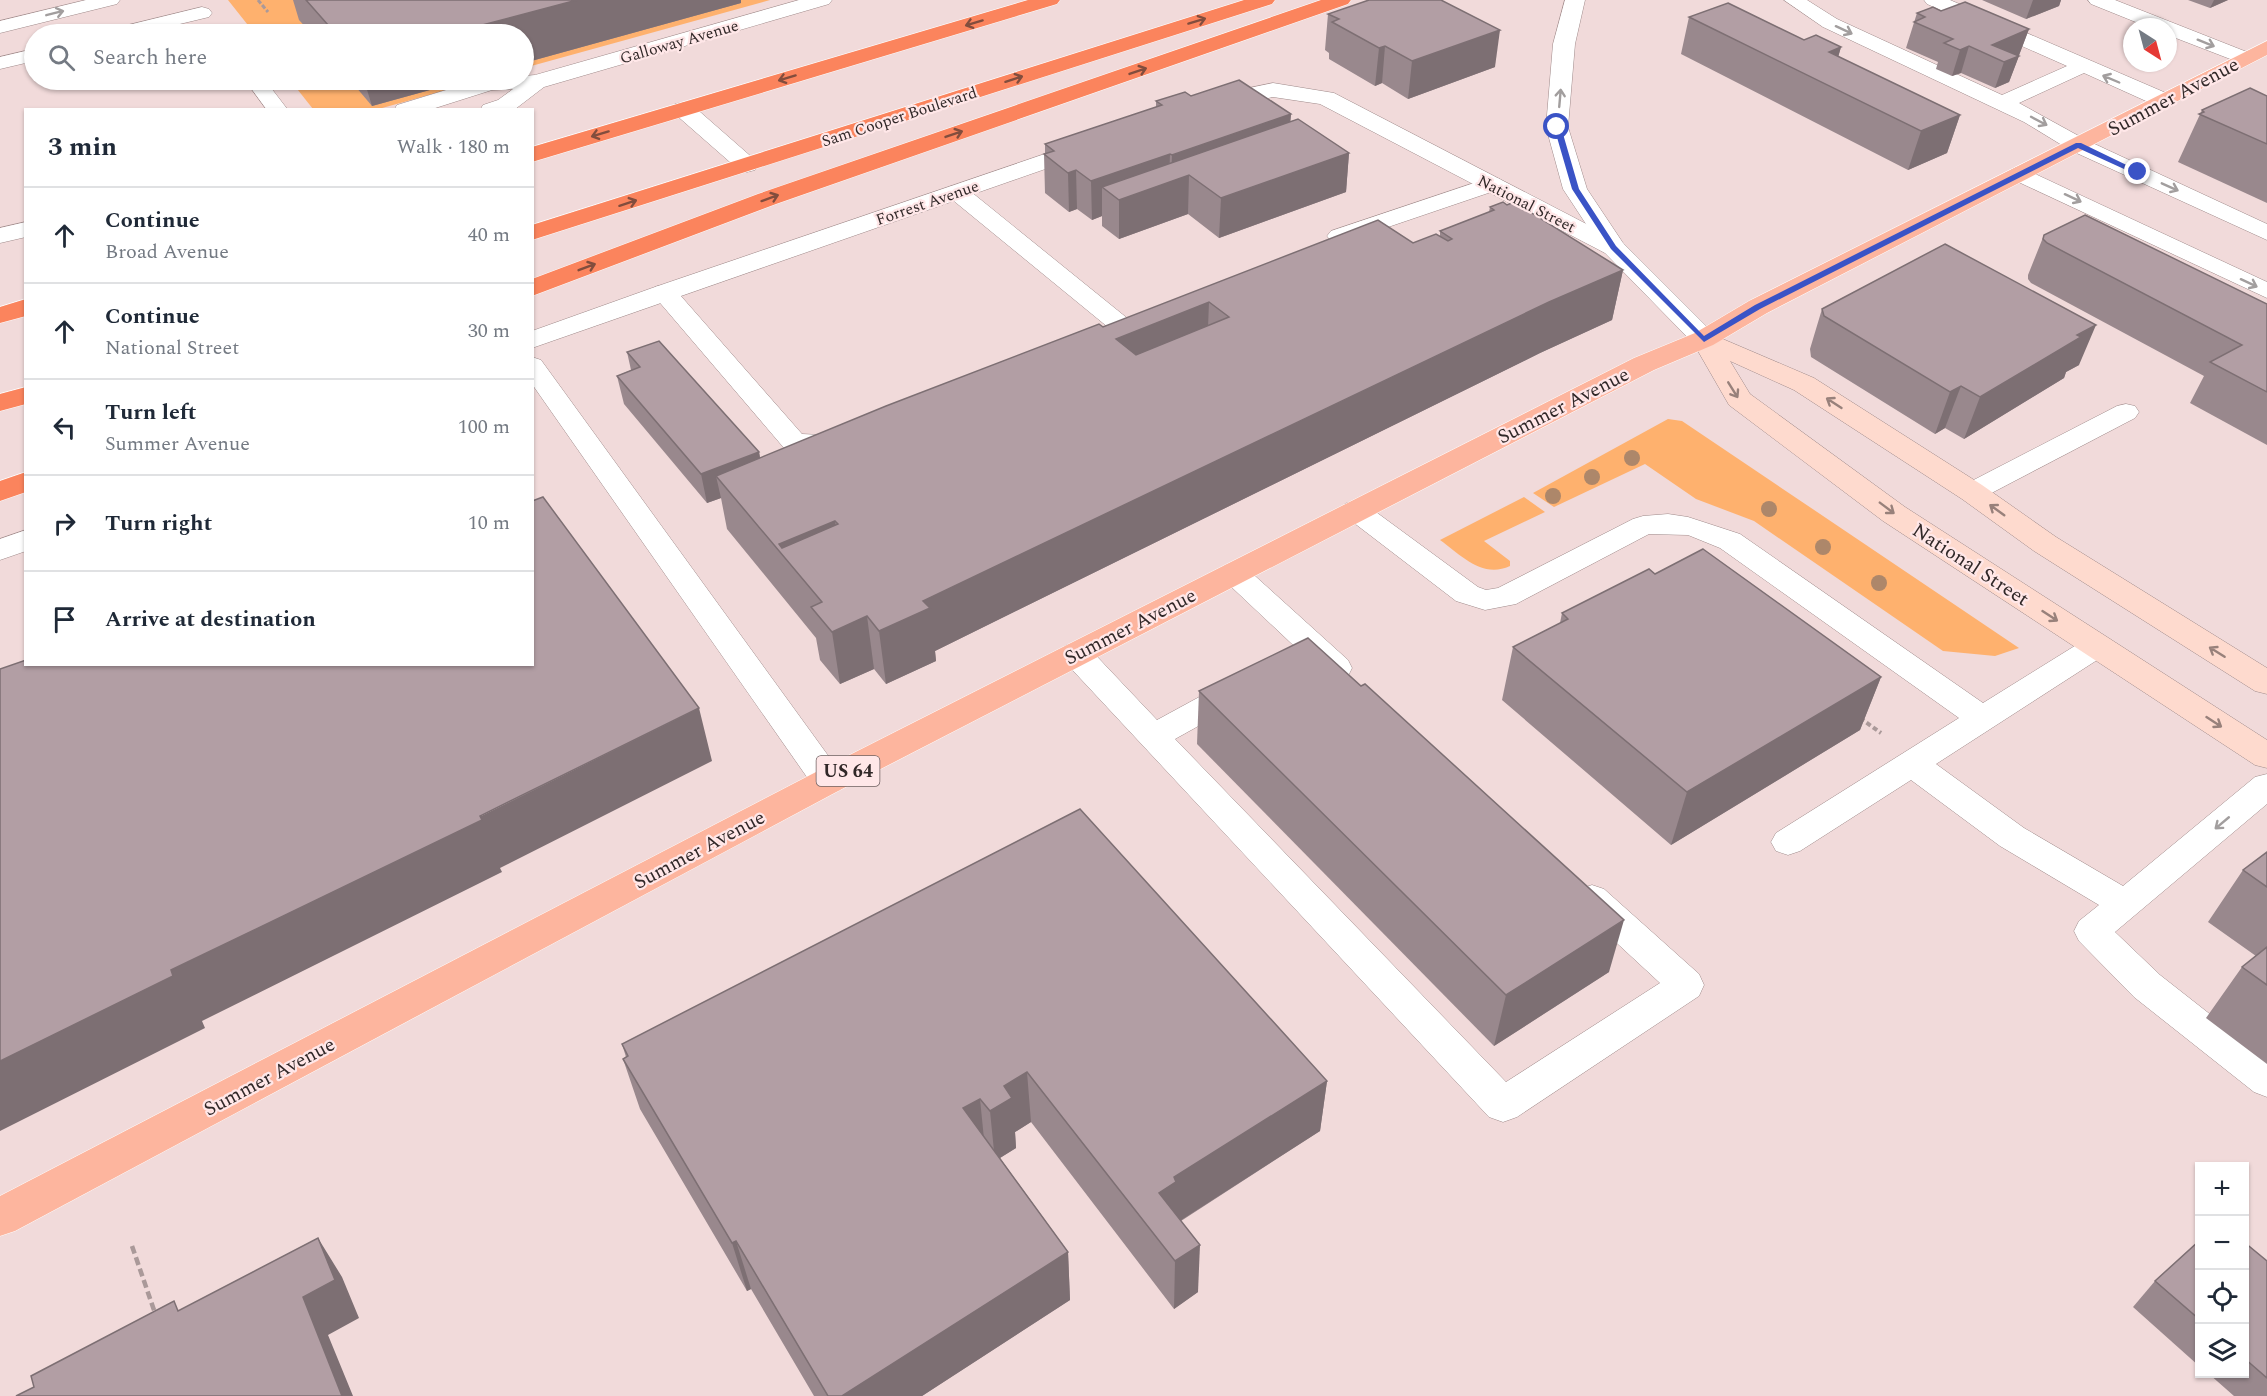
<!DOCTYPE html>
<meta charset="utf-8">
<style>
body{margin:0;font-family:Spectral,serif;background:#f2f2f3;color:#1f2937}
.controls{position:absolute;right:18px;bottom:18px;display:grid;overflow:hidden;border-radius:0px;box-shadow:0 2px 4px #0004}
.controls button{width:54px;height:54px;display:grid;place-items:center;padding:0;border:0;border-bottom:2px solid #e0e1e3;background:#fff;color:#1f2937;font:30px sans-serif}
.compass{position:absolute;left:2123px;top:18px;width:54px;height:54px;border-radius:50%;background:#fff;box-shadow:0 2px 4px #0004;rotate:144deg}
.stop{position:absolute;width:18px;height:18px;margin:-14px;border:4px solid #3a53c6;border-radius:50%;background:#fff}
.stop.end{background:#3a53c6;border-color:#fff;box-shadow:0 2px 6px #0008}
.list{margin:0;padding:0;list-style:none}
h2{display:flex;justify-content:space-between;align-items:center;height:78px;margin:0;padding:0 24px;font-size:26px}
h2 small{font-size:20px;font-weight:400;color:#747a83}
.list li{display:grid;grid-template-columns:39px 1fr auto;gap:18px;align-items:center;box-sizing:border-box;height:96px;padding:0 24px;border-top:2px solid #e0e1e3}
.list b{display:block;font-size:22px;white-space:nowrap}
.list p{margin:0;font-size:20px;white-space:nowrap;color:#747a83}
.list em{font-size:20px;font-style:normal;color:#747a83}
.icon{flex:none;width:33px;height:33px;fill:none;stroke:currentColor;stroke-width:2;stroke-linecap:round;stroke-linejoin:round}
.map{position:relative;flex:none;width:2267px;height:1396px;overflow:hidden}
.search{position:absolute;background:#fff;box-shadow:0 2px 4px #0004;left:24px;top:24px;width:510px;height:66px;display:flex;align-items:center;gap:15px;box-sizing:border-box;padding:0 21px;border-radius:33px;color:#747a83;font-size:22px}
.panel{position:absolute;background:#fff;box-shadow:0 2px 4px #0004;left:24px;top:108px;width:510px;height:558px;border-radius:0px}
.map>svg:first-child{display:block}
.green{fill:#feb16e}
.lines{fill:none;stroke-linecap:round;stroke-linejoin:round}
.service-casing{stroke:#9f8a8a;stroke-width:1}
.minor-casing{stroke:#9f8a8a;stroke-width:1}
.tertiary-casing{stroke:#9f8a8a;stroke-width:1}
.secondary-casing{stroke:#9f8a8a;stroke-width:1}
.primary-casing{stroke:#fff;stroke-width:1}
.motorway-casing{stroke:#fff;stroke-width:1}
.path-far2{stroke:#a99;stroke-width:3;stroke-dasharray:4.5 2;stroke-linecap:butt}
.path-far1{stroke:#a99;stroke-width:4;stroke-dasharray:5 3;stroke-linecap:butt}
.path{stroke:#a99;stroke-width:4.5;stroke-dasharray:8 4;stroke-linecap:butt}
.service{fill:#fff;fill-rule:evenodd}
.minor{fill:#fff;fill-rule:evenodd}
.tertiary{fill:#fff;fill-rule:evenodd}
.secondary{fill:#fedace;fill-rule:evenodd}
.primary{fill:#fdb59e;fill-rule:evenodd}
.motorway{fill:#fb845d;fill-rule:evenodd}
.tree{fill:#ad876a}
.wall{fill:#99888d}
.shaded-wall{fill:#7d6f73}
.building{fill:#b29ea4;stroke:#7d6f73;stroke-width:1.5;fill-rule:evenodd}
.oneway{stroke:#a29e9e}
.oneway2{stroke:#824d3d}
.oneway3{stroke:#98817b}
.route{fill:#3a53c6}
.labels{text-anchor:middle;stroke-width:4.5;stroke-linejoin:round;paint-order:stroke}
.far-street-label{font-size:16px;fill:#312828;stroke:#ffe7e8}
.shield{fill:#ffe7e8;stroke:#6f6162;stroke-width:1.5}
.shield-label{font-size:18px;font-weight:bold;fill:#312828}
.street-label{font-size:20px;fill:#312828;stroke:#ffe7e8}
</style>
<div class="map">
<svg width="2267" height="1396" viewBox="0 0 2267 1396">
<rect width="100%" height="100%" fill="#f1dada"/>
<g class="green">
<polygon points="228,0 770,0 524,68 524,34 255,34"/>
<polygon points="290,80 483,80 375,110 313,109"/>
<polygon points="1668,419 1682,421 2019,648 1995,656 1943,651 1754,521 1696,499 1645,464 1554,507 1533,493"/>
<path d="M 1524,497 L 1545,512 L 1484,541 L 1510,561 L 1510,566 C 1482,579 1461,555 1440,540 Z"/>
</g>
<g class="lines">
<defs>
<g id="service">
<polygon points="86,0 120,0 117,4 0,33 0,21"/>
<polygon points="1784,0 1807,0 1837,19 2002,95 2067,66 1927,4 1924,0 1950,0 2173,96 2176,101 2173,106 2165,107 2157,106 2084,73 2019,103 2086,140 2267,224 2267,240 2070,150 2024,122 1823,27"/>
<polygon points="2088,0 2115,0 2252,54 2255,58 2252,62 2245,64 2238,62 2168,35 2168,27 2148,27 2091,4"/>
<polygon points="202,7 209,9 212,13 209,17 138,34 105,34 108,30"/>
<polygon points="34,49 34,61 0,69 0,57"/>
<polygon points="245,80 265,80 288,110 267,110"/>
<polygon points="683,103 691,104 755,160 758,165 755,170 747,172 739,170 675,114 672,109 675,104"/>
<polygon points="2020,167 2267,282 2267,298 2012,179 2009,174 2012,169"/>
<polygon points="1492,177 1500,179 1503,184 1500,189 1347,241 1339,243 1331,241 1327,236 1331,231"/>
<polygon points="957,185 965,187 1127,318 1131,323 1127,328 1118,331 1109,328 949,197 946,192 949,187"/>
<path d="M 664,285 L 673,287 L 802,434 L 821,435 L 840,429 L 850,431 L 854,437 C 840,457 805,453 784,448 L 655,297 L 652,292 L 655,287 Z"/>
<polygon points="532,357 541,360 840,772 844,781 840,790 828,793 816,790 532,384"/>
<polygon points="2126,404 2135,406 2139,412 2135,418 1982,498 1972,501 1962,498 1958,492 1962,486 2117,406"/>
<polygon points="1355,501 1365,504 1478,587 1486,590 1498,588 1633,519 1643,516 1668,514 1688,517 1740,534 1983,703 2086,639 2097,635 2108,639 2112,646 2108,653 1936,764 2024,828 2123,886 2255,777 2267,774 2267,804 2115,932 2160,975 2267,1059 2267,1097 2254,1092 2134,997 2079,941 2074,931 2079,921 2099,905 2000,846 1911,780 1800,851 1788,855 1776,851 1771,842 1776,833 1959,718 1720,548 1688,535 1649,534 1516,604 1485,610 1456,601 1345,516 1341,510 1345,504"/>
<polygon points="1234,563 1244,566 1348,660 1352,668 1348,676 1337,679 1326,676 1224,580 1219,573 1224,566"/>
<polygon points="1076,643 1087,646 1157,720 1225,683 1236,680 1247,683 1252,691 1247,699 1175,739 1506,1082 1660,983 1580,909 1575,899 1580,889 1592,885 1604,889 1699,974 1704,985 1699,996 1517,1117 1503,1122 1489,1117 1065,662 1061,654 1065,646"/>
</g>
<g id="minor">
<polygon points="799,0 832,0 829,4 544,87 514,110 480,110 483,105 498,100 513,89 492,90 429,110 394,110 397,105 479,80 524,80 524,76 535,75"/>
<polygon points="1273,83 1334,93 1623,243 1626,248 1623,253 1614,255 1605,253 1320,104 1273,97 1214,109 1206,107 1203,102 1206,97"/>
<polygon points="1086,140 1094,142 1098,147 1094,152 532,348 532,331 655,287"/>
<polygon points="26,222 26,237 0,243 0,228"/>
<polygon points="26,530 26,551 0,560 0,539"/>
</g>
<polygon id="tertiary" points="1565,0 1585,0 1575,44 1568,127 1587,189 1623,243 1713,333 1717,339 1713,345 1704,347 1695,345 1605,253 1563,189 1546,127 1553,44"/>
<polygon id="secondary" points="1704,331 1814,378 1982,485 2056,537 2267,668 2267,694 2255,691 2034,551 1962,499 1794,390 1730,361 1750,394 1905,507 2267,740 2267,768 2255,765 1883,521 1729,405 1691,339 1695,333"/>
<polygon id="primary" points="2267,41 2267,55 1767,313 1713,345 1654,370 840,790 15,1231 0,1236 0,1196 816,772 1634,358 1695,333 1749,301"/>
<g id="motorway">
<polygon points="1028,0 1060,0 1057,4 532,162 532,147"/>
<polygon points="1244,0 1275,0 1272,4 532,240 532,225"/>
<polygon points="1321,0 1351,0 1348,4 776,204 532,296 532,279 758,194"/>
<polygon points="26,299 26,316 0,323 0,307"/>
<polygon points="26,387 26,404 0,411 0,394"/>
<polygon points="26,472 26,492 0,501 0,481"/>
</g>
</defs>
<use href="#service" class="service-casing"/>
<use href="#minor" class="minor-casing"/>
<use href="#tertiary" class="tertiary-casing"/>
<use href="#secondary" class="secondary-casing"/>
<use href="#primary" class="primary-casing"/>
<use href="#motorway" class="motorway-casing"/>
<polyline class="path-far2" points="258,0 268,12"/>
<polyline class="path-far1" points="1860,718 1881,733"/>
<polyline class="path" points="132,1246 156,1316"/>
<use href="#service" class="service"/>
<use href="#minor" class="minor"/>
<use href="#tertiary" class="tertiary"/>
<use href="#secondary" class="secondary"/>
<use href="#primary" class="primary"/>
<use href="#motorway" class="motorway"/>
</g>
<g class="tree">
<circle cx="1632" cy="458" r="8"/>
<circle cx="1592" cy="477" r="8"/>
<circle cx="1553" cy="496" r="8"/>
<circle cx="1769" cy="509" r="8"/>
<circle cx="1823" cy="547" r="8"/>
<circle cx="1879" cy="583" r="8"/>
</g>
<g class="wall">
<polygon points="293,0 741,0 741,3 524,63 524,34 312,34 299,20"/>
<polygon points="1982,0 2061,0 2059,6 2026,19"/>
<polygon points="2188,0 2228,0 2210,8"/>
<polygon points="1941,11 2029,29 2009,82 1995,88 1961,73 1952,76 1936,69 1938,62 1906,48 1917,13"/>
<polygon points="1328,14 1495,67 1408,99 1382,83 1375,86 1329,59 1329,53 1325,50"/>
<polygon points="1689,17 1841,47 1838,57 1960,115 1947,153 1908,170 1681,54"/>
<polygon points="350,80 466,80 372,106"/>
<polygon points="1191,96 1291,114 1290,122 1349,153 1346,192 1219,238 1188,214 1119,239 1102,226 1102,216 1092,220 1077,209 1069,212 1045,193 1044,154 1045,153 1045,144 1156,107 1156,101"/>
<polygon points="2267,96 2267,203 2178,162 2202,110"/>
<polygon points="1507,205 1623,270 1612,320 1540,353 935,651 936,661 886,684 874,669 840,684 820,660 816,638 727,529 721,498 707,503 624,404 617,376 631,370 627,352 759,452 760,458 1103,327 1440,236 1440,231 1489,212 1490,207"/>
<polygon points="2044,235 2267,304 2267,445 2190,403 2204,376 2031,283 2028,279 2028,275"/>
<polygon points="1822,309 2079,365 2066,372 2064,378 1964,439 1945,428 1935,434 1811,357 1810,349"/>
<polygon points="1655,574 1881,677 1860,730 1671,845 1502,700 1513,647 1560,623 1562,613"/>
<polygon points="1361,686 1609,972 1494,1046 1197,744 1199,691"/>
<polygon points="2267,852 2267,1064 2206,1018 2242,967 2256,956 2208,922 2243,870"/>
<polygon points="622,1044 1327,1081 1320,1131 1181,1221 1198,1292 1174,1309 1031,1122 1015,1132 1016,1148 1000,1158 1068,1252 1070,1300 922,1396 814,1396 751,1289 747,1291 640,1109 623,1059 626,1057"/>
<polygon points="2199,1241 2199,1366 2133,1307 2155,1281"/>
<polygon points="2244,1242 2267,1261 2267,1396 2234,1396 2209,1374 2244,1374"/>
</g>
<g class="shaded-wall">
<polygon points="577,0 741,0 741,3 524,63 524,34 448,34"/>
<polygon points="2033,0 2061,0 2059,6 2026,19"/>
<polygon points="2214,0 2228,0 2210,8"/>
<polygon points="2029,29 2019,55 2004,62 1992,45"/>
<polygon points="1500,30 1495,67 1408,99 1412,61"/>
<polygon points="1385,46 1382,83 1375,86 1379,48"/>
<polygon points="1969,46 1961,73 1952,76 1960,50"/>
<polygon points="1841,47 1830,85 1829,52"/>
<polygon points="2019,56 2009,82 1995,88 2004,62"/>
<polygon points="364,80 466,80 372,106"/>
<polygon points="1291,114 1288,152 1189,175 1188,214 1119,239 1119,200 1102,187 1102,216 1092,220 1091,181 1170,154 1169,182 1171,181 1172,155"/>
<polygon points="1960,115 1947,153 1908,170 1921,131"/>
<polygon points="1349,153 1346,192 1219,238 1221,198"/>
<polygon points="1076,170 1077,209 1069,212 1068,173"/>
<polygon points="1623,270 1612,320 1540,353 935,651 936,661 886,684 879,631 923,601 1549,302"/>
<polygon points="1209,302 1207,353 1117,390 1116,339"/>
<polygon points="2096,325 2079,365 2066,372 2064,378 1964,439 1980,397 2077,335"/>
<polygon points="1961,386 1945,428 1935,434 1950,392"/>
<polygon points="759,452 764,481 716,476 721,498 707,503 701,474"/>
<polygon points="835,521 843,573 810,588 779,544"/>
<polygon points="867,616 874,669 840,684 832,632"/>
<polygon points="1881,677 1860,730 1671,845 1687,792"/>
<polygon points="699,708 712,761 500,868 502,872 202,1021 205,1028 0,1131 0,1061 171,970"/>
<polygon points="1624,920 1609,972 1494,1046 1506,995"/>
<polygon points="1027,1072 1031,1122 1015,1132 1016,1148 995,1161 990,1111 1004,1086"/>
<polygon points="1327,1081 1320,1131 1175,1224 1159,1193 1174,1177"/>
<polygon points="980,1099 985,1149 963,1108"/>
<polygon points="318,1238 342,1277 359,1318 328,1335 353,1396 342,1396 303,1297"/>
<polygon points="736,1241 751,1289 747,1291 732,1243"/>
<polygon points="1200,1245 1198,1292 1174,1309 1175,1261"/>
<polygon points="1068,1252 1070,1300 922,1396 842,1396"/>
</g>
<g class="building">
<polygon points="306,0 577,0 448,34 336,34"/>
<polygon points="1369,0 1441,0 1500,30 1412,61 1385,46 1379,48 1332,22 1339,19 1328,14"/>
<polygon points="1965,2 2029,29 1992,45 2019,56 2004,62 1969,46 1960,50 1944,43 1953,39 1914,22 1925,17 1917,13 1933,7 1941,11"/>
<polygon points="1728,3 1804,40 1816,35 1841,47 1829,52 1960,115 1921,131 1689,17"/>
<polygon points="1239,80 1291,114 1172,155 1170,154 1091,181 1076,170 1068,173 1044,154 1054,151 1045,144 1162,105 1156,101 1185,92 1191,96"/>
<polygon points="2250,88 2267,96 2267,144 2199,114 2204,112 2202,110"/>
<polygon points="1298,119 1349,153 1221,198 1189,175 1119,200 1102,187"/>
<path d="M 1503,202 L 1507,205 L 1514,202 L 1623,270 L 1549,302 L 923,601 L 930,608 L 879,631 L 867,616 L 832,632 L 811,607 L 822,602 L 716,476 L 886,406 L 1099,324 L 1103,327 L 1378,220 L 1413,243 L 1436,234 L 1448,241 L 1452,239 L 1440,231 L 1494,210 L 1490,207 ZM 1209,302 L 1229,317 L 1136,355 L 1116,339 ZM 835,521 L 838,524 L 782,548 L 779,544 Z"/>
<polygon points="2085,215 2267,304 2267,392 2210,362 2242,345 2047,243 2043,239 2044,235"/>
<polygon points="1945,244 2096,325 2077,335 2081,337 1980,397 1961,386 1950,392 1824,316 1822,309"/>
<polygon points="659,341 759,452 701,474 617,376 640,367 627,352"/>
<polygon points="543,497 699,708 480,816 482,820 171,970 173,976 0,1061 0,669 26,660 26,664 532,664 532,501"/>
<polygon points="1703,549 1881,677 1687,792 1513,647 1568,619 1562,613 1649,569 1655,574"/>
<polygon points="1308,638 1361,686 1365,684 1624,920 1506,995 1199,691"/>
<polygon points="1080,809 1327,1081 1174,1177 1176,1182 1159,1193 1200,1245 1175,1261 1027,1072 1004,1086 1012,1098 990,1111 980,1099 963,1108 1068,1252 842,1396 828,1396 736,1241 732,1243 623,1059 628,1056 622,1044"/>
<polygon points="2267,852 2267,887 2243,870"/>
<polygon points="2267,947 2267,985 2242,967"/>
<polygon points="318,1238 335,1280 303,1297 342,1396 16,1396 34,1387 31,1376 174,1301 178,1311"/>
<polygon points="2199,1241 2199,1319 2155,1281"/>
<polygon points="2244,1242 2267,1261 2267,1378 2244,1358"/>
</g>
<defs><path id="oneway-shaft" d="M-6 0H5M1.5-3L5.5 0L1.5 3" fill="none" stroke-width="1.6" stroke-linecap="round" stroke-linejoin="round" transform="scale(1.5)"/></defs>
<g class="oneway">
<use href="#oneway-shaft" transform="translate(55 13) rotate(-14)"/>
<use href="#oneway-shaft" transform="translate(1844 30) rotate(25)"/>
<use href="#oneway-shaft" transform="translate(2206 43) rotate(22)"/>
<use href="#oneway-shaft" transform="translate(2111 79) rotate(-157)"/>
<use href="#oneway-shaft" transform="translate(1560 98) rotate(-85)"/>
<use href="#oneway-shaft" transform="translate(2039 121) rotate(28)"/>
<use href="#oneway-shaft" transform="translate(2170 187) rotate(24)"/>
<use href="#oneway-shaft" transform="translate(2073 198) rotate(25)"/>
<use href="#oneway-shaft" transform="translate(2249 283) rotate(25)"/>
<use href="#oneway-shaft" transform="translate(2222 823) rotate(140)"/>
</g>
<g class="oneway2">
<use href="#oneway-shaft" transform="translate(1197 21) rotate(-17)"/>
<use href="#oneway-shaft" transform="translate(974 23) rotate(163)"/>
<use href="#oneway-shaft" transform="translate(1138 71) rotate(-19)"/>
<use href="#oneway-shaft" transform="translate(787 78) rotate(163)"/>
<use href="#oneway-shaft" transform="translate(1014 79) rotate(-18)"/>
<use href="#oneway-shaft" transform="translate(600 134) rotate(163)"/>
<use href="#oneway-shaft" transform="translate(954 134) rotate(-19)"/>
<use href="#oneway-shaft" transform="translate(770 198) rotate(-20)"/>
<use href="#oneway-shaft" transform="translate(628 203) rotate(-18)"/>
<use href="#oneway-shaft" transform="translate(587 267) rotate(-21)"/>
</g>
<g class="oneway3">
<use href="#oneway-shaft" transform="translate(1733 390) rotate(58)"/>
<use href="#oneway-shaft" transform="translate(1834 403) rotate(-147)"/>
<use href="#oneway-shaft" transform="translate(1887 508) rotate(37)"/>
<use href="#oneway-shaft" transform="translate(1997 510) rotate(-144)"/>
<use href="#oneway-shaft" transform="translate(2050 616) rotate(33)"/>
<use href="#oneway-shaft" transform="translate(2217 652) rotate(-148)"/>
<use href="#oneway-shaft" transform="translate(2214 722) rotate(33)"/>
</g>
<polygon class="route" points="1557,125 1561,127 1579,189 1616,246 1704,336 1755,305 2076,143 2081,143 2141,172 2135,174 2078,148 1760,309 1704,342 1611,249 1572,189 1554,127"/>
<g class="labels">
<g class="far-street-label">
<text transform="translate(679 41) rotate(-16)" y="6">Galloway Avenue</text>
<text transform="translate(899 116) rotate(-18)" y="6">Sam Cooper Boulevard</text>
<text transform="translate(927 202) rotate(-19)" y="6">Forrest Avenue</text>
<text transform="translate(1527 203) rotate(27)" y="6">National Street</text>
</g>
<rect class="shield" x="816.5" y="756" width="63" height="30" rx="4.5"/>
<g class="shield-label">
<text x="848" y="777">US 64</text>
</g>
<g class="street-label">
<text transform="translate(2173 96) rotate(-28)" y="7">Summer Avenue</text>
<text transform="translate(1563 405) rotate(-27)" y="7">Summer Avenue</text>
<text transform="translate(1971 564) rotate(33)" y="7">National Street</text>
<text transform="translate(1130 626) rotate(-27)" y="7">Summer Avenue</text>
<text transform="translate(699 849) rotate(-28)" y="7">Summer Avenue</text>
<text transform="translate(269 1076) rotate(-28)" y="7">Summer Avenue</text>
</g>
</g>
</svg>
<div class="controls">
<button>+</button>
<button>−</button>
<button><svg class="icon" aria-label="locate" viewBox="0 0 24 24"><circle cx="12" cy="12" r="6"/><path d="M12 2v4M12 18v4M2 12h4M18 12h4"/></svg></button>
<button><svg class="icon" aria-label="layers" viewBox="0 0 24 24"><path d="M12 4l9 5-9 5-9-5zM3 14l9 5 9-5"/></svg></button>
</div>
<svg class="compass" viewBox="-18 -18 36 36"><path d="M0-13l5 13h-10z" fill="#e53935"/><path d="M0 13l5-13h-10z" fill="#747a83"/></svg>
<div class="stop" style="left:1557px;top:127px"></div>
<div class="stop end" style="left:2138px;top:172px"></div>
<div class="search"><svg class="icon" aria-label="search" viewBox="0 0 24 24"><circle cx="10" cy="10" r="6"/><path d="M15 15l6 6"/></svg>Search here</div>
<section class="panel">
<h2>3 min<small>Walk · 180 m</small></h2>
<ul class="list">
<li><svg class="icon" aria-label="ahead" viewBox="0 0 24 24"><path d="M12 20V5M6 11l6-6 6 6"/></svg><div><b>Continue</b><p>Broad Avenue</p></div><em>40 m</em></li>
<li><svg class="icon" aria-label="ahead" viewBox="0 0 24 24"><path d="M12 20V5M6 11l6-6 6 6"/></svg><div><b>Continue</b><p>National Street</p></div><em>30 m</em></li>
<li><svg class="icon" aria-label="left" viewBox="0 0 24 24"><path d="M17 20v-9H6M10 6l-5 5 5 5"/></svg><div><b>Turn left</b><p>Summer Avenue</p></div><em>100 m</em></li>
<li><svg class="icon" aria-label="right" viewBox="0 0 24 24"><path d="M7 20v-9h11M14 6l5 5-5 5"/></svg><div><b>Turn right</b></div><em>10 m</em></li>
<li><svg class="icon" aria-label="arrive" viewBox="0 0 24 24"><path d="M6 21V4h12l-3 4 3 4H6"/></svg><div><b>Arrive at destination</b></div></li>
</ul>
</section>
</div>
